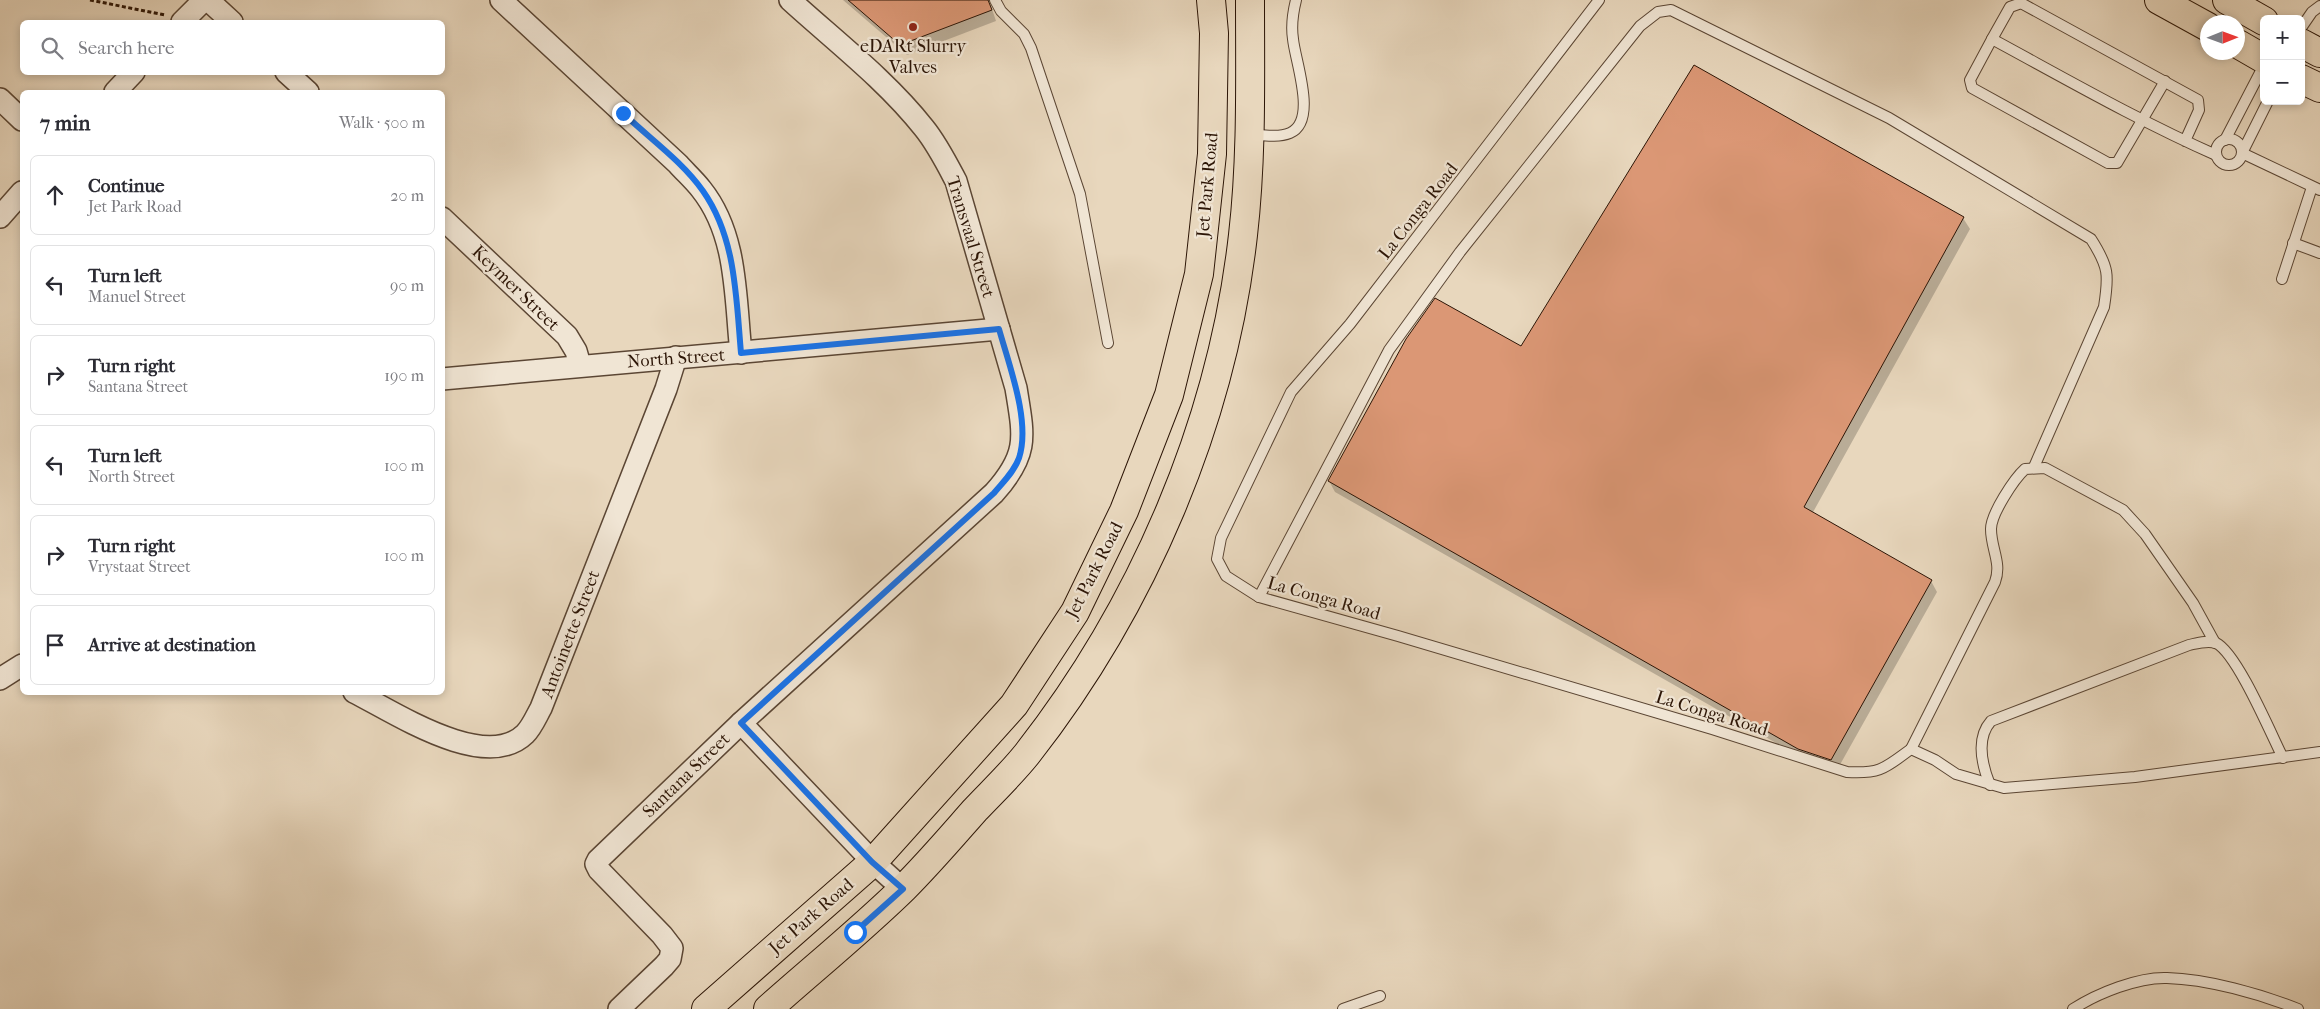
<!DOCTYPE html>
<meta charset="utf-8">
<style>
body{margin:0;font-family:"IM FELL French Canon",serif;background:#f7f7f7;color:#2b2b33}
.controls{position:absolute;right:15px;top:15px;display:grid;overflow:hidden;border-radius:8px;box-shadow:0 2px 8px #0003}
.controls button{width:45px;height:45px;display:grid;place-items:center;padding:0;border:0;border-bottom:1px solid #e1e1e2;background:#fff;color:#2b2b33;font:25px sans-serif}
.compass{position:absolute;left:2200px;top:15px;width:45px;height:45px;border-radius:50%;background:#fff;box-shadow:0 2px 8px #0003;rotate:89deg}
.stop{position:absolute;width:15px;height:15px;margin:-11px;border:4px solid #1a73e8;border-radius:50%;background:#fff}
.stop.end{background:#1a73e8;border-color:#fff;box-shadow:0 1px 5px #0008}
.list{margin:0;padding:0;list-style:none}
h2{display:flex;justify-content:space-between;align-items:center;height:65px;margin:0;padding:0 20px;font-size:21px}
h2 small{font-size:16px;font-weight:400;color:#7c7c81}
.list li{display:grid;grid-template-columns:32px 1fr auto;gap:15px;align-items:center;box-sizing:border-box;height:80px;margin:0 10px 10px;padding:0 10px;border:1px solid #e1e1e2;border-radius:8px}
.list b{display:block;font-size:19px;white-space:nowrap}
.list p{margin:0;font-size:16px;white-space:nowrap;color:#7c7c81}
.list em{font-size:16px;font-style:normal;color:#7c7c81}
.icon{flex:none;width:28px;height:28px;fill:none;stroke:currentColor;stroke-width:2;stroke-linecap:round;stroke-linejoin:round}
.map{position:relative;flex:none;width:2320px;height:1009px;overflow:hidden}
.search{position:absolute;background:#fff;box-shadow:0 2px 8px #0003;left:20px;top:20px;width:425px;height:55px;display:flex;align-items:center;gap:12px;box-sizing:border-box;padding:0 18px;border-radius:8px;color:#7c7c81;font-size:19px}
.panel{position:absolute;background:#fff;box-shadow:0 2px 8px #0003;left:20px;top:90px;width:425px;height:605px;border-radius:8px}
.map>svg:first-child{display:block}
.shadow{fill:#0003}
.building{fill:#db9775;stroke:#2c1506}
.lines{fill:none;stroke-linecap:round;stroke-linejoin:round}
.service-casing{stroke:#5b4634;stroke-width:12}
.minor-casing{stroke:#5b4634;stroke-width:24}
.primary-casing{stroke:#2c1506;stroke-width:30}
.path{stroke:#2c1506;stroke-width:3;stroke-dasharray:4 2.5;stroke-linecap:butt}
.service{stroke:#f0e5d4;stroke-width:10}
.minor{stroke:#f0e5d4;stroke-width:21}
.primary{stroke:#e8d7bd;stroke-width:28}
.route{stroke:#1a73e8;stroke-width:6}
.poi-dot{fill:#8f2418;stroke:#f0e5d4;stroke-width:2}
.labels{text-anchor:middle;stroke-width:4.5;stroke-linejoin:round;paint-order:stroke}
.poi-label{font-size:18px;fill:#2c1506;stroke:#f0e5d4}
.street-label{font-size:18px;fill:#2c1506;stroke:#f0e5d4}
</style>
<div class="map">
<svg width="2320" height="1009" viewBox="0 0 2320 1009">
<rect width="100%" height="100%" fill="#e8d7bd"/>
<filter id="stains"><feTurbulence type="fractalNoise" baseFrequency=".004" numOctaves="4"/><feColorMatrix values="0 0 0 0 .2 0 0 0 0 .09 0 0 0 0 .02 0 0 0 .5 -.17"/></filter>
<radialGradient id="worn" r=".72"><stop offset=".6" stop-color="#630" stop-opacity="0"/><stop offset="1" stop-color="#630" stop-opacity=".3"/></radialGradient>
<g class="shadow">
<polygon points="843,0 989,0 996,21 907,55"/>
<polygon points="1963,218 1970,229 1812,514 1931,581 1937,592 1837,770 1806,760 1335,492 1329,481 1521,348"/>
</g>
<g class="building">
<polygon points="848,0 988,0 992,10 900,45"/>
<polygon points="1694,65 1964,217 1804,507 1932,580 1831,760 1798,749 1328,481 1406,339 1435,298 1521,346"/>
</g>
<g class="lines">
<defs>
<g id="service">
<polyline points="995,0 1001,11 1024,34 1031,48 1080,194 1108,343"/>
<path d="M 1599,0 L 1350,324 L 1291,392 L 1221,538 L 1217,559 L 1226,576 L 1259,597 L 1398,636 L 1712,729 L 1847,772 C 1881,774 1885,768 1911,749"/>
<polyline points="2301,28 2312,12 2320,6"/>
<polyline points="1992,39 1970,80 1972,88 2108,163 2117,163 2165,81"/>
<polyline points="2268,101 2242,153 2320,190"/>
<path d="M 1251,134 C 1263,135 1278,138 1290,133 C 1318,121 1295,61 1293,39 C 1291,26 1293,12 1296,0"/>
<circle cx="2229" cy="152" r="13"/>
<polyline points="2225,140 2264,65"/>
<path d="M 2185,141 L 2199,110 L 2198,100 L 2021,3 L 2010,7 L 1992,39 C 2066,79 2139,121 2216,155"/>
<polyline points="2293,243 2320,253"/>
<polyline points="2282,279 2312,187"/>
<path d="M 1259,597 L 1389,350 L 1460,252 L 1640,26 L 1658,12 L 1671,10 L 1889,118 L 2091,239 C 2109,267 2109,275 2104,307 L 2034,467"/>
<path d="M 2215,643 L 2193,603 L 2145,534 L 2123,510 L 2045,468 L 2025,469 C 2014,479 1991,514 1991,529 C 1991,549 2002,563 1995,582 L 1911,749 L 1935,760 L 1956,774 L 2004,788 L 2135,777 L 2320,752"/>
<path d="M 1990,785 C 1982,765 1975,739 1991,721 L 2189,645 C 2198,643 2208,640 2216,643 C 2237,653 2271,734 2283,758"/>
<polyline points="1343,1009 1380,996"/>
<path d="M 2073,1009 C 2098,993 2138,977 2167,978 C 2207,979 2261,994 2298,1009"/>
</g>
<g id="minor">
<polyline points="208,0 232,22"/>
<path d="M 501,0 L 678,164 C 685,172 694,180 701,189 C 738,235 735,298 741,353"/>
<polyline points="182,22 204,0"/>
<polyline points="286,72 308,92"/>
<polyline points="115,92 134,72"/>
<polyline points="0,99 22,120"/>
<polyline points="0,217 22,192"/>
<polyline points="442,218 567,336 576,351 580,365"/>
<polyline points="442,379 999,329"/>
<polyline points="0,679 22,665"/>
<path d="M 354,692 C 394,712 485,773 525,734 C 532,727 536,717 541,708 L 666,389 L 676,357"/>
<polyline points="741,723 873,862 903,889"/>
<path d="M 619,1009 L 664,966 L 670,959 L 672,948 L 662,935 L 599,870 L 596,864 L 598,860 L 741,723 L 994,493 C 1029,454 1024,437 1016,388 L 956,181 C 946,162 937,144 924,128 C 886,80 835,41 790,0"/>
</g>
<g id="primary">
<polyline points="2159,0 2208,27"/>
<polyline points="2227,0 2264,21"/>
<polyline points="2301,43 2320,53"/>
<polyline points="2238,44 2264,59"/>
<polyline points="2301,79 2320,88"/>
<polyline points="706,1009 873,862 1014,705 1075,612 1124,511 1169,395 1199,274 1212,154 1214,33 1211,0"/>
<path d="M 768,1009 C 813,969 861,930 904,888 C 929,863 952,836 975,810 C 992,792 1011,774 1027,754 C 1143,606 1222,422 1243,235 C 1252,157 1250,78 1250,0"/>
</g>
</defs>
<use href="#service" class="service-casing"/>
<use href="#minor" class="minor-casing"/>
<use href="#primary" class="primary-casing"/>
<polyline class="path" points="90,0 165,15"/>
<use href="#service" class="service"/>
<use href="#minor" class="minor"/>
<use href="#primary" class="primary"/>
</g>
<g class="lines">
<path class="route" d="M 623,113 C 649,138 682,161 703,191 C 736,238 736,297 741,353 L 999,329 C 1009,365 1031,422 1019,458 C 1014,472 1003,482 994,493 L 741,723 L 872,862 L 903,889 L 855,932"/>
</g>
<circle class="poi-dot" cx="913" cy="27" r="5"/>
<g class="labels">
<g class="poi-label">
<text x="913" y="52">eDARt Slurry<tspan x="913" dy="21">Valves</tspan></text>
</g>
<g class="street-label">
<text transform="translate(1207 185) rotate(-85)" y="6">Jet Park Road</text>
<text transform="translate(1418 211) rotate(-52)" y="6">La Conga Road</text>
<text transform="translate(971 237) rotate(73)" y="6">Transvaal Street</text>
<text transform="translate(516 288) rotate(44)" y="6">Keymer Street</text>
<text transform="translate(676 358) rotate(-4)" y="6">North Street</text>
<text transform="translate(1094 570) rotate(-63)" y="6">Jet Park Road</text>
<text transform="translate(1324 598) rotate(16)" y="6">La Conga Road</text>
<text transform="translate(570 634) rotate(-69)" y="6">Antoinette Street</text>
<text transform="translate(1712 713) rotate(17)" y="6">La Conga Road</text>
<text transform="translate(686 775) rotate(-44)" y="6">Santana Street</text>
<text transform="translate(811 916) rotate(-41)" y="6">Jet Park Road</text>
</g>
</g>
<rect width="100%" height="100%" filter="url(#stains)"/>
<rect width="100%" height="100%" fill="url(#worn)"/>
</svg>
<div class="controls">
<button>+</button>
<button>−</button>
</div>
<svg class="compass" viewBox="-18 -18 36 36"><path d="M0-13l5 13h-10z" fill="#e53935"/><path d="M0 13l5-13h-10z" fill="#7c7c81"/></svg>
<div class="stop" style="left:855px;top:932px"></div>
<div class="stop end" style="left:623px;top:113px"></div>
<div class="search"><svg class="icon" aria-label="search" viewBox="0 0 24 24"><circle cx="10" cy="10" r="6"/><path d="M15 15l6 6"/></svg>Search here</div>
<section class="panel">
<h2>7 min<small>Walk · 500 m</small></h2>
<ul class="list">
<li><svg class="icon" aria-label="ahead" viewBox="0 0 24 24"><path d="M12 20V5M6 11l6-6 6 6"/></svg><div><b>Continue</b><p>Jet Park Road</p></div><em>20 m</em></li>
<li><svg class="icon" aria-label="left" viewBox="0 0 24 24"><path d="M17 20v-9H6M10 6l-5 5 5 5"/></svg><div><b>Turn left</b><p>Manuel Street</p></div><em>90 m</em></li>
<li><svg class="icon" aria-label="right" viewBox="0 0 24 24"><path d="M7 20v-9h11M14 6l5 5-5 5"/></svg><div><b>Turn right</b><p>Santana Street</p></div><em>190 m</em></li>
<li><svg class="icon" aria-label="left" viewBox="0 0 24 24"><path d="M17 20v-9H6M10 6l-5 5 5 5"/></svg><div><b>Turn left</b><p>North Street</p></div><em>100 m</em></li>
<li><svg class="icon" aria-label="right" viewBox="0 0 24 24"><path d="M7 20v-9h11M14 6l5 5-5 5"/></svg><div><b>Turn right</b><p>Vrystaat Street</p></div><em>100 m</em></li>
<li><svg class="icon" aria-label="arrive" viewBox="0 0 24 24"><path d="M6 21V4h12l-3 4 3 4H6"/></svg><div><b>Arrive at destination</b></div></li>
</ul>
</section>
</div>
